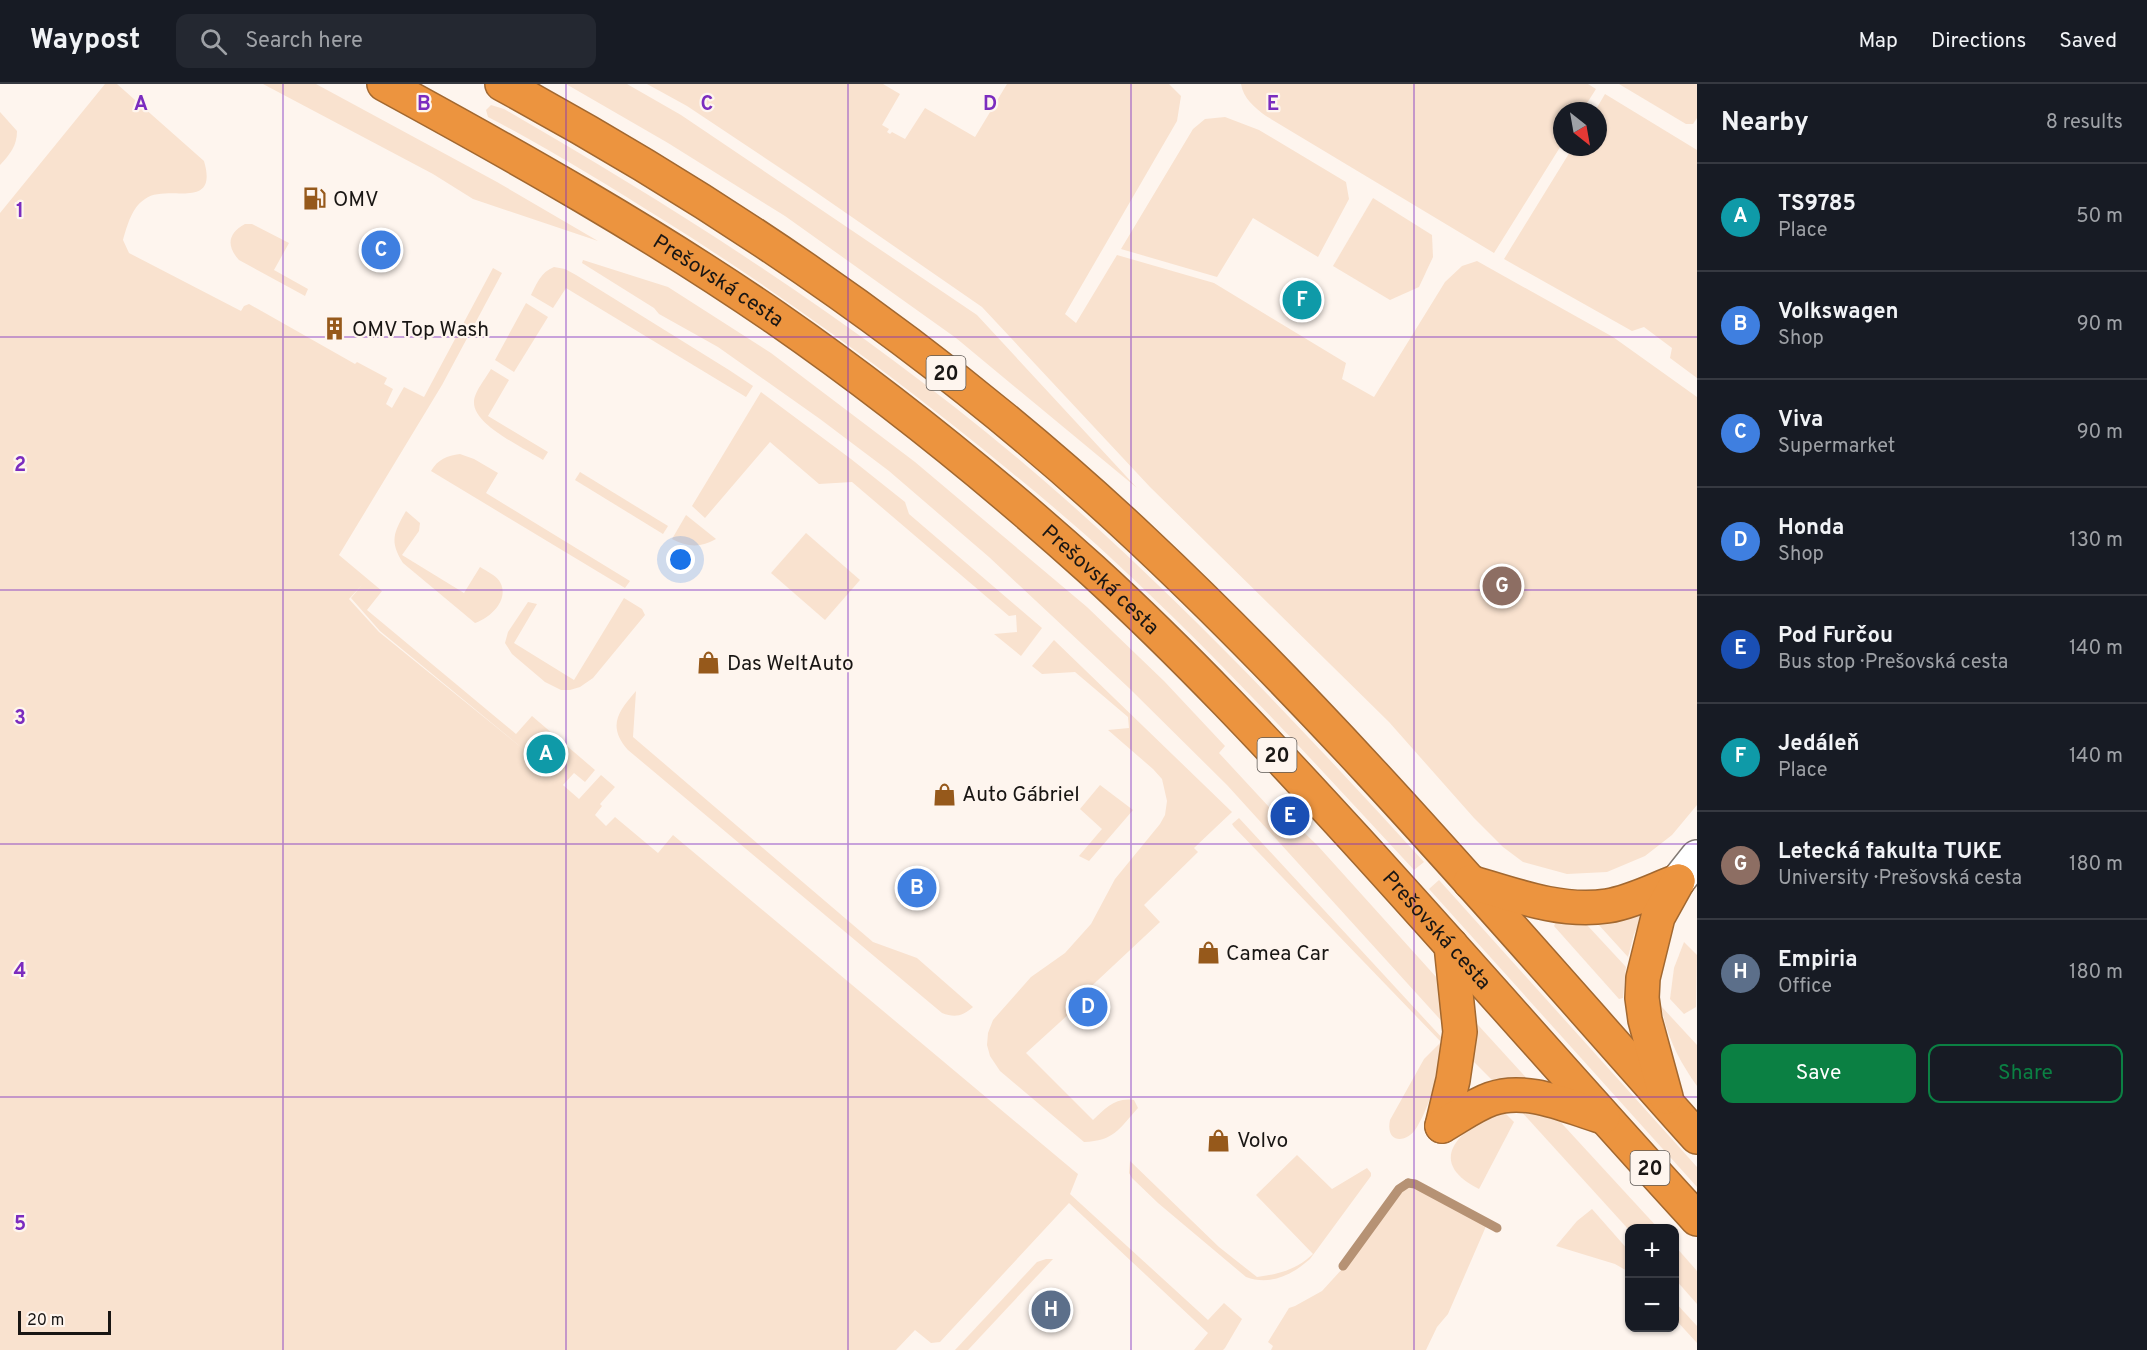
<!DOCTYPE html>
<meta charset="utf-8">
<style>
body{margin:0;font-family:Overpass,sans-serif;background:#242831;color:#f1f3f6}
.controls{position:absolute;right:18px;bottom:18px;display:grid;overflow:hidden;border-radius:12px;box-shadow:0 2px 4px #0004}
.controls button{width:54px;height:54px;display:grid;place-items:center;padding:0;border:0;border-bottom:2px solid #363941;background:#171b24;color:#f1f3f6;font:30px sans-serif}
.compass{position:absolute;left:1553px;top:18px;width:54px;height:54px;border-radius:50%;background:#171b24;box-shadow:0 2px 4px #0004;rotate:149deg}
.scale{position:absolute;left:18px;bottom:15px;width:93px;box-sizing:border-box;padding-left:6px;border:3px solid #191614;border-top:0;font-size:16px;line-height:21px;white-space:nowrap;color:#191614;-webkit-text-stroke:4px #fef5ee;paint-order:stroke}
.you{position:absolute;left:681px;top:476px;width:21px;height:21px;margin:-15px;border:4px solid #fff;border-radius:50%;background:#1a73e8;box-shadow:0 0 0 9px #1a73e833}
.badge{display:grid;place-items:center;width:39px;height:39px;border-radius:50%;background:#0b8043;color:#fff;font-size:20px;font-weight:700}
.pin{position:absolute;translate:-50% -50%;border:3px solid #fff;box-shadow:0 2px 6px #0006}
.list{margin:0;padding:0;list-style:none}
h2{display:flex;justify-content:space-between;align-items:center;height:78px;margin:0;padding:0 24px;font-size:26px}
h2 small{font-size:20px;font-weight:400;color:#9ea1a6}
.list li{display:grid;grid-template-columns:39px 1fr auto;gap:18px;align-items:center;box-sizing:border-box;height:108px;padding:0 24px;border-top:2px solid #363941}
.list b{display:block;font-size:22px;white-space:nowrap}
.list p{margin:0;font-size:20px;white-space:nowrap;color:#9ea1a6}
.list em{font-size:20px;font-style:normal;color:#9ea1a6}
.actions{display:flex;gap:12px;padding:18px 24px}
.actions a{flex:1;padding:14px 0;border:2px solid #0b8043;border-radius:12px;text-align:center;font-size:21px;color:#0b8043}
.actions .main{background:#0b8043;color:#fff}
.icon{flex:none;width:33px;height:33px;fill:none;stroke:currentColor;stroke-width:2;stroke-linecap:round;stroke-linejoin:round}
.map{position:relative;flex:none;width:1697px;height:1266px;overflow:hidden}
header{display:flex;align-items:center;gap:36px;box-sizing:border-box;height:84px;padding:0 30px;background:#171b24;border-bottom:2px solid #363941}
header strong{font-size:28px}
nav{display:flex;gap:33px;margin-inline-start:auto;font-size:21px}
.search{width:420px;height:54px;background:#242831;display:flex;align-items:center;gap:15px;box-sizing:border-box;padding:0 21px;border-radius:12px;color:#9ea1a6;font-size:22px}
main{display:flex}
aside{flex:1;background:#171b24}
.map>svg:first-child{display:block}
.green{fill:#f9e2cf;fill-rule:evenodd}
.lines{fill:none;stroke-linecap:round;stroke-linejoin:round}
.stream{stroke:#b69274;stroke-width:9}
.minor-casing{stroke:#827a74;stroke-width:36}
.highway-casing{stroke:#a26830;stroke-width:36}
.minor{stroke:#fff;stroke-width:33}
.highway{stroke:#ec943f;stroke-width:33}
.grid{fill:none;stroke:#7b2cbf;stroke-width:1.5;stroke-opacity:0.55}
.labels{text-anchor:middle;stroke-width:4.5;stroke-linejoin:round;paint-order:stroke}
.shield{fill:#fef5ee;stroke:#5e5955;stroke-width:1.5}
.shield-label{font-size:20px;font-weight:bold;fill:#191614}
.poi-label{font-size:21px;fill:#191614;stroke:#fef5ee;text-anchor:start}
.street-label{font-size:21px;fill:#191614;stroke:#fef5ee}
.grid-label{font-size:20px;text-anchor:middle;font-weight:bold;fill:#7b2cbf;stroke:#fef5ee;stroke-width:4.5;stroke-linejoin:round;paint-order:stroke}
</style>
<header>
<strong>Waypost</strong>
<div class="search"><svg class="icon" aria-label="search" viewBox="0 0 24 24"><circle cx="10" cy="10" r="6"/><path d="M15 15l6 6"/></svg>Search here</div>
<nav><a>Map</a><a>Directions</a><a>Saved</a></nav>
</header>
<main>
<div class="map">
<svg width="1697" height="1266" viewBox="0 0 1697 1266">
<rect width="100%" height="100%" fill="#fef5ee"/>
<g class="green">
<path d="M 105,0 L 117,0 L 204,77 C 219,128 167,99 145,115 C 132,123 127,142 123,156 L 129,169 L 241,227 L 244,222 L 249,220 L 355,280 L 357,278 L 387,294 L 384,300 L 393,305 L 386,320 L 392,324 L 404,303 L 424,313 L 493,184 L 502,189 L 442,301 L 339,471 L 382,507 L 367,526 L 516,650 L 532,632 L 595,686 L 585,698 L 574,689 L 563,701 L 579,715 L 601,691 L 615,703 L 600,720 L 602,722 L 595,731 L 606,742 L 615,733 L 658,769 L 673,751 L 1073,1086 L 1078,1090 L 1070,1110 L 1208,1236 L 1224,1219 L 1242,1235 L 1225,1264 L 1223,1266 L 1194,1266 L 1208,1249 L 1069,1119 L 940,1258 L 931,1259 L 915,1246 L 896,1266 L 0,1266 L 0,129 ZM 362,501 L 351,514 L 380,547 L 533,673 L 379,548 L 349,515 Z"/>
<polygon points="263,0 316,0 497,98 598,157 473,115 433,90"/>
<polygon points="566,0 627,0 681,31 977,231 1137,404 956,254 785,132 668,59"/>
<polygon points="647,0 883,0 900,10 882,41 889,45 887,48 890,50 892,48 905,55 925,24 975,53 1007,0 1169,0 1181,12 1177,37 1065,230 1076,239 1117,171 1214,199 1346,279 1342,295 1374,313 1445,198 1462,182 1477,177 1613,253 1697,313 1697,721 1672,751 1645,772 1607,788 1567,790 1523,778 1503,763 1474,734 1389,638 1150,403 982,223 807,102 687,22"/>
<path d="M 1241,0 L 1588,0 L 1596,5 L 1582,27 L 1562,27 L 1562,60 L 1494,169 L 1266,32 C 1255,24 1243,14 1241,0 Z"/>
<polygon points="1619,0 1697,0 1697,34 1693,40 1686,40"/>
<polygon points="1605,10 1697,66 1697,294 1670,274 1672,264 1644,243 1632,247 1504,175 1573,63 1598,63 1598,27 1595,27"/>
<path d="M 491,21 L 504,25 C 702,139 893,263 1065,415 C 1193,528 1309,652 1424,778 L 1414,786 C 1316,680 1218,573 1112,475 C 1079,444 1045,416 1011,388 C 901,297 786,213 665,137 C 607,101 548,64 488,33 L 486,26 Z"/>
<path d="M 0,28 L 17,47 C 17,62 10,70 0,81 Z"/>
<polygon points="1225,33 1259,46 1346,98 1349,115 1318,173 1253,134 1217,193 1121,165 1193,45 1205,35"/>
<polygon points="1373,114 1432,151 1433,173 1419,203 1390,216 1333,182"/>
<path d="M 245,140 L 252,140 L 289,159 L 274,186 L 308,205 L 305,212 L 239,176 C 226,162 228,149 245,140 Z"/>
<polygon points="583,176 668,203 771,269 915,378 1087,523 1164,597 1225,662 1219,669 1283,738 1288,733 1318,762 1437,894 1446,910 1447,943 1227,701 1129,604 989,473 889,387 820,335 718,263 659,230 654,224 582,179"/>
<path d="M 554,183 L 565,185 L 576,191 L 729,286 L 753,302 L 746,313 L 566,204 L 553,224 L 531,211 C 537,199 541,188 554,183 Z"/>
<polygon points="526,219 548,233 514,288 495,276"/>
<path d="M 491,285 L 509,296 L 488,332 L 548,368 L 543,376 C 526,365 473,341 474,318 C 474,308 486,294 491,285 Z"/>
<polygon points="761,308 851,375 905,418 909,430 1042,544 1021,572 994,550 1017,548 1016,531 1009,532 852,398 819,400 770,358 705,434 692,422"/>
<path d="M 460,370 L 474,375 L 498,389 L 486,409 L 630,497 L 625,504 L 431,387 C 438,375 447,372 460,370 Z"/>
<polygon points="580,388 668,442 663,450 575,396"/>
<path d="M 406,427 L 420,439 L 419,447 L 402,471 L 464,509 L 480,483 C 486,487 496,491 500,498 C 510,516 490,534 475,539 L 403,479 C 389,457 394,448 406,427 Z"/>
<path d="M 686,431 L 716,455 C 701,464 687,463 672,455 Z"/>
<polygon points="806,449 860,496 825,536 771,489"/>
<polygon points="624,514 642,525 645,531 593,594 580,603 570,606 561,606 545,598 512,570 505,559 508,548 528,518 537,520 514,559 574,596"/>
<path d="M 1054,556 L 1232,728 L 1194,764 L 1198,768 L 1144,821 L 1160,838 L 1067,925 L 1070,929 L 1026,969 L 1093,1036 C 1106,1024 1115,1013 1134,1016 L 1138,1024 C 1119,1045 1114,1057 1084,1058 L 1000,987 L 990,972 L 987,961 L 988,949 L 993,936 L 1031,893 L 1065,869 L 1091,840 L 1115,795 L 1160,740 L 1165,731 L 1167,717 L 1162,695 L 1153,685 L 1108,646 L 1129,644 L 1128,633 L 1075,588 L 1042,590 L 1032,582 Z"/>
<path d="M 636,607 L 633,653 L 873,858 L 917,874 L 973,923 C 963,932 955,934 942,929 L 628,666 C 607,642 618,628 636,607 Z"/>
<polygon points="1100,701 1133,726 1089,777 1079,772 1102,745 1080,725"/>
<path d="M 1239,734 L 1444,956 C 1438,986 1433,1016 1417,1043 C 1407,1060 1385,1060 1390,1036 L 1424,975 L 1441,958 L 1234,743 L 1232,740 Z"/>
<polygon points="1439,796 1697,1083 1697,1103 1429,805"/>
<polygon points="1642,829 1644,830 1634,850 1628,873 1598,840"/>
<polygon points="1556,838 1587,841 1626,883 1623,914 1619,915 1554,842"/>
<polygon points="1684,858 1697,871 1696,923 1684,930 1670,915 1674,884"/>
<path d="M 1661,922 L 1697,961 L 1697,1002 C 1679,977 1667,953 1661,922 Z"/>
<polygon points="1468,930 1532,1000 1496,1000 1471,975"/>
<polygon points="1518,1024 1554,1031 1658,1144 1629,1146"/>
<path d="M 1504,1028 L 1514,1038 L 1479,1105 C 1421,1076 1464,1041 1504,1028 Z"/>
<path d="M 1297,1071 L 1332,1105 L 1367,1084 L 1371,1089 L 1371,1092 L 1310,1175 C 1292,1191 1270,1202 1246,1193 L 1158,1119 L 1132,1094 L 1129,1089 L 1130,1077 L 1219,1163 L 1257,1193 C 1279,1190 1296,1186 1313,1170 L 1256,1111 Z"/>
<polygon points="1405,1102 1414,1102 1487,1140 1448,1230 1437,1243 1426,1266 1271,1266 1273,1262 1268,1258 1289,1224 1295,1222 1322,1207 1343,1184 1400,1105"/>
<polygon points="1592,1125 1629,1167 1629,1188 1615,1180 1556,1162 1577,1137"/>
<polygon points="1675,1162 1697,1187 1697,1220 1675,1195"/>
<polygon points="1046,1175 1053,1175 968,1266 955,1266 1037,1178"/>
<polygon points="1674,1217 1697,1242 1697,1259 1675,1235"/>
</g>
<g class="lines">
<g class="stream">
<polyline points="1408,1099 1415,1100 1497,1144"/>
<polyline points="1343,1182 1399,1105 1408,1099"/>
</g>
<defs>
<polyline id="minor" points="1678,797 1697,773"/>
<g id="highway">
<path id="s1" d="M 384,0 C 518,73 651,148 776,234 C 887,311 992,396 1092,486 C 1185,571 1271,663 1356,756 C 1471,882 1582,1010 1697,1135"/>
<path d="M 502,0 C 733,125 952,277 1143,457 C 1341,643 1516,851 1697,1053"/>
<path d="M 1470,798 C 1514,811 1561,829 1607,822 C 1632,818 1656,805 1678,797"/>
<polyline points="1666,1013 1645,936 1642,914 1643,894 1658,833 1678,797"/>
<polyline points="1442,1042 1453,996 1460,948 1451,861"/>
<path d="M 1442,1042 C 1458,1033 1474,1021 1491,1015 C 1527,1002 1569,1023 1603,1033"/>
</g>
</defs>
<use href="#minor" class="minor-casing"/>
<use href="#highway" class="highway-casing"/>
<use href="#minor" class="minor"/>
<use href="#highway" class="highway"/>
</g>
<path class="grid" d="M 283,0 L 283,1266M 566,0 L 566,1266M 848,0 L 848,1266M 1131,0 L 1131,1266M 1414,0 L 1414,1266M 0,253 L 1697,253M 0,506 L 1697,506M 0,760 L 1697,760M 0,1013 L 1697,1013"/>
<defs>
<symbol id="fuel-bare" viewBox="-9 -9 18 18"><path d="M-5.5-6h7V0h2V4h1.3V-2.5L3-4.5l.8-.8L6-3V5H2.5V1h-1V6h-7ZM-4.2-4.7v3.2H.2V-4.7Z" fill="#96591b" stroke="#fef5ee" stroke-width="2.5" paint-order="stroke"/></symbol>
<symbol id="building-bare" viewBox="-9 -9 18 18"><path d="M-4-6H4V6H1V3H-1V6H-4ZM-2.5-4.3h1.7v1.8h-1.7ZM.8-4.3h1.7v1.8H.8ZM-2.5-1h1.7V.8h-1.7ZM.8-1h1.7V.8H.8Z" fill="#96591b" stroke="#fef5ee" stroke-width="2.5" paint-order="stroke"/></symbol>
<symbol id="shop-bare" viewBox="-9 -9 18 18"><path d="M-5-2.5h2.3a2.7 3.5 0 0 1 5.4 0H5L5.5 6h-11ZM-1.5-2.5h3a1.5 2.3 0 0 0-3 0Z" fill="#96591b" stroke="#fef5ee" stroke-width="2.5" paint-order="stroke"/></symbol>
</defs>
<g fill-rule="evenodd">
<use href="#fuel-bare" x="298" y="98" width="33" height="33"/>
<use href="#building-bare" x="318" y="228" width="33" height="33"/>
<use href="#shop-bare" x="692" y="562" width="33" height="33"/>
<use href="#shop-bare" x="928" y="694" width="33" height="33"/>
<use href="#shop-bare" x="1192" y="852" width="33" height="33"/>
<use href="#shop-bare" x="1202" y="1040" width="33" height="33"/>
</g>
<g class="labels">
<g class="shield">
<rect x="926.5" y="272" width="39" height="34" rx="4.5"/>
<rect x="1257.5" y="654" width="39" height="34" rx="4.5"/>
<rect x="1630.5" y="1067" width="39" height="34" rx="4.5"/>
</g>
<g class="shield-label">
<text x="946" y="296">20</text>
<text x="1277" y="678">20</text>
<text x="1650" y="1091">20</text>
</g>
<g class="poi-label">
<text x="333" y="122">OMV</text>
<text x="352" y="252">OMV Top Wash</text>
<text x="727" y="586">Das WeltAuto</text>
<text x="962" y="717">Auto Gábriel</text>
<text x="1226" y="876">Camea Car</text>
<text x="1237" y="1063">Volvo</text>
</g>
<g class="street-label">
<text dy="7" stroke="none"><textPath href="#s1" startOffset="388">Prešovská cesta</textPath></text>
<text dy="7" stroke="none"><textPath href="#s1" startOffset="874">Prešovská cesta</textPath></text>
<text dy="7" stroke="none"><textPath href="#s1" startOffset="1360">Prešovská cesta</textPath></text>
</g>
</g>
<g class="grid-label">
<text x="141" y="26">A</text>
<text x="424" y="26">B</text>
<text x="707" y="26">C</text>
<text x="990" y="26">D</text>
<text x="1273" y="26">E</text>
<text x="20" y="133">1</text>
<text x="20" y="387">2</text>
<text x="20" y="640">3</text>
<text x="20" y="893">4</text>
<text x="20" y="1146">5</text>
</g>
</svg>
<div class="controls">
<button>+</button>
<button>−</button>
</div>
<svg class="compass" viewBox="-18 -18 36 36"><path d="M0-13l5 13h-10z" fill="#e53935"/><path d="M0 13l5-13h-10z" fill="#9ea1a6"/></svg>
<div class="scale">20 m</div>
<div class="you"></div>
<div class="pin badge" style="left:546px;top:670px;background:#0f9aa8">A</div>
<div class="pin badge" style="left:917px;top:804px;background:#3f7fe0">B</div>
<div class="pin badge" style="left:381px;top:166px;background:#3f7fe0">C</div>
<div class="pin badge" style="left:1088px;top:923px;background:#3f7fe0">D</div>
<div class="pin badge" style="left:1290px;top:732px;background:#1a4fb4">E</div>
<div class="pin badge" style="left:1302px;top:216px;background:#0f9aa8">F</div>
<div class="pin badge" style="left:1502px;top:502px;background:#8d6e63">G</div>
<div class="pin badge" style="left:1051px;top:1226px;background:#5c6f8a">H</div>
</div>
<aside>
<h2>Nearby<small>8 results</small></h2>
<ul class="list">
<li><span class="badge" style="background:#0f9aa8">A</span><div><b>TS9785</b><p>Place</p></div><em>50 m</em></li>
<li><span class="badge" style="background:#3f7fe0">B</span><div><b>Volkswagen</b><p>Shop</p></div><em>90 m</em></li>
<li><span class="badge" style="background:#3f7fe0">C</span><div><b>Viva</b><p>Supermarket</p></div><em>90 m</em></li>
<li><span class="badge" style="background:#3f7fe0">D</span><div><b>Honda</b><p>Shop</p></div><em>130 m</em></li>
<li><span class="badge" style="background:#1a4fb4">E</span><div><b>Pod Furčou</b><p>Bus stop · Prešovská cesta</p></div><em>140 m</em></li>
<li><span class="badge" style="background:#0f9aa8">F</span><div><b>Jedáleň</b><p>Place</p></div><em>140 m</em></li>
<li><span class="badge" style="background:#8d6e63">G</span><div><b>Letecká fakulta TUKE</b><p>University · Prešovská cesta</p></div><em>180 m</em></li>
<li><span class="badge" style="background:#5c6f8a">H</span><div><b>Empiria</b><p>Office</p></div><em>180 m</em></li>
</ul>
<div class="actions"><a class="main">Save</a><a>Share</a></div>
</aside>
</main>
